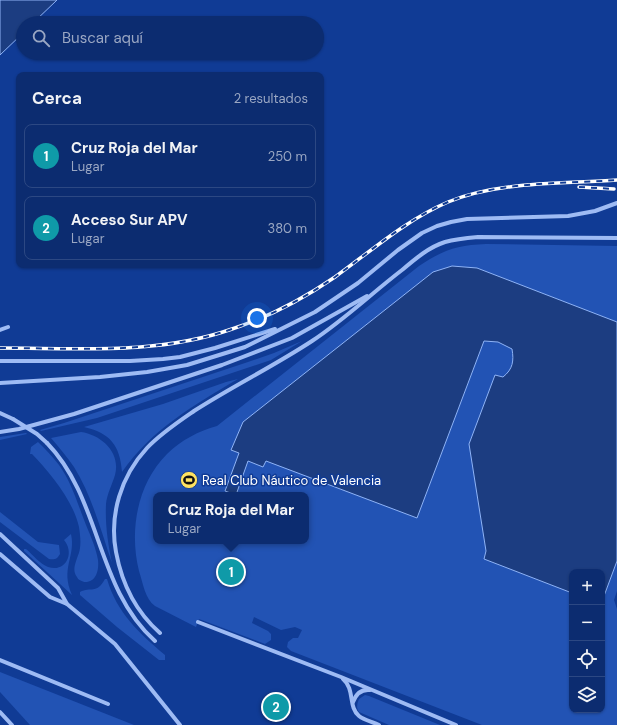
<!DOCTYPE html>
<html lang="es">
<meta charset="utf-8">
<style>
body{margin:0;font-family:"DM Sans",sans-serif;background:#1a3878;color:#f1f3f6}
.controls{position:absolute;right:12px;bottom:12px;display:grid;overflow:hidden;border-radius:8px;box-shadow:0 1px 3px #0004}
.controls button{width:36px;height:36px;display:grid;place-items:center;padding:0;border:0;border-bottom:1px solid #2c4883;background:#0c2c70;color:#f1f3f6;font:20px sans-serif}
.you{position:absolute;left:257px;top:318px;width:14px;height:14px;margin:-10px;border:3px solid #fff;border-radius:50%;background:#1a73e8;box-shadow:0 0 0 6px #1a73e833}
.badge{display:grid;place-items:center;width:26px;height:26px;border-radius:50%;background:#d6ab8b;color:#fff;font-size:13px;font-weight:700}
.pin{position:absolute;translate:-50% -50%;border:2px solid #fff;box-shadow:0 1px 4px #0006}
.popup{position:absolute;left:153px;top:492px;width:156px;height:52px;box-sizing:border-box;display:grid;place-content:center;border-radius:8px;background:#0c2c70;filter:drop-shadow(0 1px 3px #0005);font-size:13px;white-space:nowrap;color:#9aa7c3}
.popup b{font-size:15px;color:#f1f3f6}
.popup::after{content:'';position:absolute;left:50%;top:100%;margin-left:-8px;border:8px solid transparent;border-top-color:#0c2c70}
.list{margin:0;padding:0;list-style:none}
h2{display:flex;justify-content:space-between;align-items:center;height:52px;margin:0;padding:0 16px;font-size:17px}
h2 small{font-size:13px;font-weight:400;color:#9aa7c3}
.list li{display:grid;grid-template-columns:26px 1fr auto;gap:12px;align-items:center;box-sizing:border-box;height:64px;margin:0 8px 8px;padding:0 8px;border:1px solid #2c4883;border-radius:8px}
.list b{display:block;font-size:15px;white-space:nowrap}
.list p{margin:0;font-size:13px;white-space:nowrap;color:#9aa7c3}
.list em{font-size:13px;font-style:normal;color:#9aa7c3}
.icon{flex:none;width:22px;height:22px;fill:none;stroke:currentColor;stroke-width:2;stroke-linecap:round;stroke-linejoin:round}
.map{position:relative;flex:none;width:617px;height:725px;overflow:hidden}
.search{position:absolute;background:#0c2c70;box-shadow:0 1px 3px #0004;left:16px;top:16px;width:308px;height:44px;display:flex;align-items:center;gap:10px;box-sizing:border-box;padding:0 14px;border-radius:22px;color:#9aa7c3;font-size:15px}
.panel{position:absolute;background:#0c2c70;box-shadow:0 1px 3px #0004;left:16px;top:72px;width:308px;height:196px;border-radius:8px}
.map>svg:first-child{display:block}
.green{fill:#2253b4;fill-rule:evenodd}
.water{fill:#1c3d81;stroke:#8fb4f7}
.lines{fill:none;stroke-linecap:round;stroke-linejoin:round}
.street{stroke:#9ebbf4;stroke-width:4}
.rail-casing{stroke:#fff;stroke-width:3.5}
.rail{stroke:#103b95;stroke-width:2;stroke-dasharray:6;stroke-linecap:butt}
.street-bridge{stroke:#9ebbf4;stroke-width:4}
.labels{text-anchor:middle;stroke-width:3;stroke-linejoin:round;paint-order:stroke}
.poi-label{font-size:13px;fill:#fff;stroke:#103b95;text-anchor:start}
</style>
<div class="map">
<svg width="617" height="725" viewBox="0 0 617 725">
<rect width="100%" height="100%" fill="#103b95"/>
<g class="green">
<path d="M 486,244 L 617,246 L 617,322 L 477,268 L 231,450 L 239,453 L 225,491 L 236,495 L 248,461 L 266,460 L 417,518 L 484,341 L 498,342 L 512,349 C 514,361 513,369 504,377 L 496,375 L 486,551 L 484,559 L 572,593 L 572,710 L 602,710 L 602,597 L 604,596 L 617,561 L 617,591 L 614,600 L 617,609 L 617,725 L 482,725 L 291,651 L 287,647 L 288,642 L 293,638 L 298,638 L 302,630 L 295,627 L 281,630 L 254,617 L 252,623 L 268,631 L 271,634 L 271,640 L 265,644 L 199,619 L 196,627 L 155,606 C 145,599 143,583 139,571 C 129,531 137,484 167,454 C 181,440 199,431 217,426 L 419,266 C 443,250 457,245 486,244 ZM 156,495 L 306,495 L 306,541 L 156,541 Z"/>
<polygon points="302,341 271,360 97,418 41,431 40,430 64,423 245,363 274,353"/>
<path d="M 238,379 C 194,405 152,429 122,472 C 120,445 110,433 84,427 L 163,404 L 226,382 Z"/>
<path d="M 81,432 C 102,435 121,453 115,475 C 112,485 107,494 106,504 C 105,524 108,544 112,563 C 101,531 92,496 74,467 C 67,457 59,447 51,438 Z"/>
<polygon points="26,433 27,434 0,440 0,437"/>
<path d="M 38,442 C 46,450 53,457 59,465 C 72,483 78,505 86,525 C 91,537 96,548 98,560 C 99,569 97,583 84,582 C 82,581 78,580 77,577 C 70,569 79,557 80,548 C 81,541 80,534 79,527 C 73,500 50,473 32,454 L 30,454 L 31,447 Z"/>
<path d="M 0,512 L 38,542 L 59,545 L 60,554 C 57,559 55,560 49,559 L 0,522 Z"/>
<path d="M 71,534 C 76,557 60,568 72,595 L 24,551 L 24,549 L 26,549 C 33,555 40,564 48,567 C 66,573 75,553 64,540 Z"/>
<path d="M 105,579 L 107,579 C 117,613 139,633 165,655 L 165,660 L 159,660 L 117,627 L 80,595 L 80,592 C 91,586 96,595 105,579 Z"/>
<polygon points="0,672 134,725 30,725 0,692"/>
<path d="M 365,695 L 369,696 L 440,725 L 389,725 L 359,712 C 356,708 357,704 359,699 Z"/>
</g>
<g class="water">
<polygon points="0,0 57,0 33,23 23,23 23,33 0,55"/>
<path d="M 452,266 L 477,268 L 617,322 L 617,561 L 604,596 L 602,597 L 602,572 L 572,572 L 572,593 L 484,559 L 486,551 L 469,444 L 495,375 L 503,377 C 513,369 514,361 512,349 L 498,342 L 484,341 L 417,518 L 266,461 L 263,467 L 248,461 L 236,495 L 225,491 L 239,453 L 231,450 L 243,422 L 433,272 Z"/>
</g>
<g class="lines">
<g class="street">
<polyline points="0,330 8,327"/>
<polyline points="0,361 130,361 163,359 180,357 215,348 275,329"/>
<polyline points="0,383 100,377 147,372 187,365 245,347 315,312 358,283 398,250 422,233 437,226 451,222 467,219 568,216 595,211 617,203"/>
<polyline points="0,413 13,419"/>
<polyline points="0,432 19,429 74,414 222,365 292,338 367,296"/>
<path d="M 47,443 C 102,500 95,587 155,641"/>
<polyline points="0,534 58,588 67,604 115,644 180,725"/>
<polyline points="0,554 50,597 67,604"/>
<polyline points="198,622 341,677 456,725"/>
<path d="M 160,633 C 136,612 122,584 116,552 C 109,515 121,476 147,448 C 160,434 178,422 194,411 C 233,386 274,366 312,341 C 344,320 372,293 402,270 C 415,259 429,247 445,242 C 456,239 467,238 478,237 L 617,238"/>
<polyline points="0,660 108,704"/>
<path d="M 343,679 C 355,689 348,707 359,716 C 364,720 373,722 379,725"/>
<path d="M 353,702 C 356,694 361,689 370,690"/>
<polyline points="0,712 12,725"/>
</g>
<defs>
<g id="rail">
<polyline points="579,187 614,189"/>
<path d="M 0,348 C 77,348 158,355 232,329 C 269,317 303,299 335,277 C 371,251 406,220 448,202 C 499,181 562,184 617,180"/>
</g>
</defs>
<use href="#rail" class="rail-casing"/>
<use href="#rail" class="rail"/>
<polyline class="street-bridge" points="13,419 37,434 47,443"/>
</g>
<defs>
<symbol id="stadium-disc" viewBox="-11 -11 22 22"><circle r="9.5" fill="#ffe361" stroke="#103b95"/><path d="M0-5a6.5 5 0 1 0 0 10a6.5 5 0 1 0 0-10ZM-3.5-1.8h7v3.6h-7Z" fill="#111"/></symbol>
</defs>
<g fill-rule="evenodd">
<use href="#stadium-disc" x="179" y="470" width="20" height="20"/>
</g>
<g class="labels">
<g class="poi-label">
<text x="202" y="485">Real Club Náutico de Valencia</text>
</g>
</g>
</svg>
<div class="controls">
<button>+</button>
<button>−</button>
<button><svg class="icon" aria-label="locate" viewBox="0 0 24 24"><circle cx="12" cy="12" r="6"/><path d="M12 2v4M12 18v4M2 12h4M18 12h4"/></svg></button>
<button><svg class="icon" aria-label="layers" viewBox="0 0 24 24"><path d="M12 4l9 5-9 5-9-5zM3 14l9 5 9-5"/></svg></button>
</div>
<div class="you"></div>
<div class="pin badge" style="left:231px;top:572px;background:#0f9aa8">1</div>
<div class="popup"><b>Cruz Roja del Mar</b>Lugar</div>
<div class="pin badge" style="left:276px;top:707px;background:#0f9aa8">2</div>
<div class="search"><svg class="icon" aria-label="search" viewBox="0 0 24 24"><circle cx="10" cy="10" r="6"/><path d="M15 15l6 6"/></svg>Buscar aquí</div>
<section class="panel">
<h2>Cerca<small>2 resultados</small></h2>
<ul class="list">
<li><span class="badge" style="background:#0f9aa8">1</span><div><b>Cruz Roja del Mar</b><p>Lugar</p></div><em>250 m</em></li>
<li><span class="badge" style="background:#0f9aa8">2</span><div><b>Acceso Sur APV</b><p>Lugar</p></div><em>380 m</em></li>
</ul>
</section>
</div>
